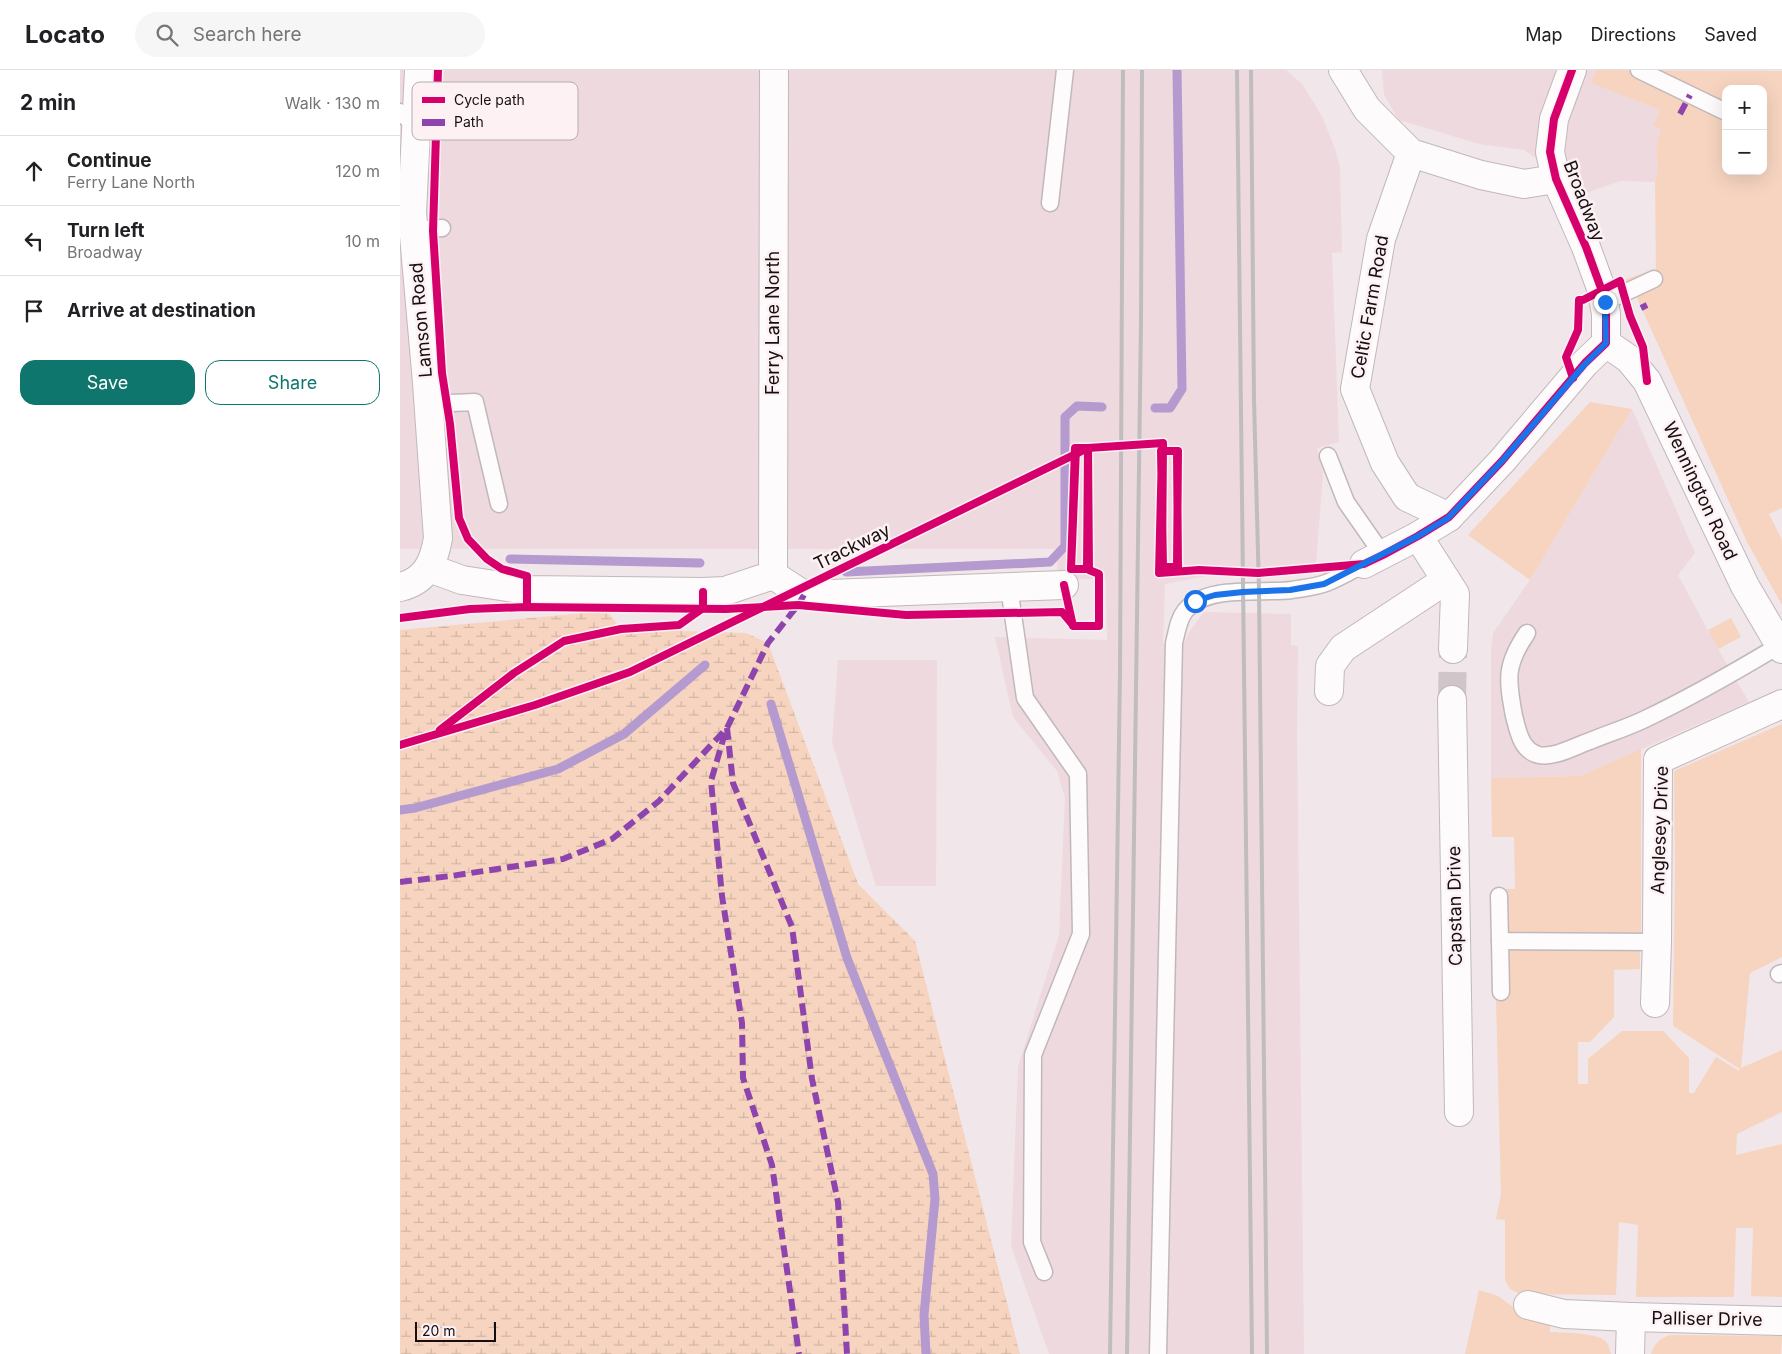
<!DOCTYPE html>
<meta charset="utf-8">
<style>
body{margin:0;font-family:Inter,sans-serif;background:#f6f6f6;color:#202124}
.controls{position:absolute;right:15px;top:15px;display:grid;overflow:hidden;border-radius:10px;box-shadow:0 5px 20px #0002}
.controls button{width:45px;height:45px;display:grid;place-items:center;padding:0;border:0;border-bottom:1px solid #e0e0e0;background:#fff;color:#202124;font:25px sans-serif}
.scale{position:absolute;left:15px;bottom:12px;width:81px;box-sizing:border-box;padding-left:5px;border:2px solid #160f11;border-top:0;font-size:14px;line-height:18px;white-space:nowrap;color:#160f11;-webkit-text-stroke:4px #fdf1f4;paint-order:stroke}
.stop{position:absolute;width:15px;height:15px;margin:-11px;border:4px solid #1a73e8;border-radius:50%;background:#fff}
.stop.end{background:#1a73e8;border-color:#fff;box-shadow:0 1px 5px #0008}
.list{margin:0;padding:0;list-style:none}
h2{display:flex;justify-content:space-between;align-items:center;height:65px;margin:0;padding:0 20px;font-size:21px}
h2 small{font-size:16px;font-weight:400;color:#757577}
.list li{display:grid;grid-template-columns:32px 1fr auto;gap:15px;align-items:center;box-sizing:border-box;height:70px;padding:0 20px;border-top:1px solid #e0e0e0}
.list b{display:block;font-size:19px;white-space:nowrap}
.list p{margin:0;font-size:16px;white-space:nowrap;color:#757577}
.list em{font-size:16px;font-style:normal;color:#757577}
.actions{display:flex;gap:10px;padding:15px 20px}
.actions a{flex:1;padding:11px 0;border:1px solid #0f766e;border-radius:15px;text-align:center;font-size:18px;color:#0f766e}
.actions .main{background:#0f766e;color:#fff}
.icon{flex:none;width:28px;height:28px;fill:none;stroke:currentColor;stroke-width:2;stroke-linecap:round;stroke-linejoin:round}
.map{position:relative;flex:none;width:1382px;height:1284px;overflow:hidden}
header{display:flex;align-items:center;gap:30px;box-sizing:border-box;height:70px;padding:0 25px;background:#fff;border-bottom:1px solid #e0e0e0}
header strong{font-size:24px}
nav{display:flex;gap:28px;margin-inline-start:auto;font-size:18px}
.search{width:350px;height:45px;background:#f6f6f6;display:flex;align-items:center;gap:12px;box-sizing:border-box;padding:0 18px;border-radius:28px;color:#757577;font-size:19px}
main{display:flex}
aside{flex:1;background:#fff}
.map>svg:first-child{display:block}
.built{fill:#eed9df}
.green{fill:#f6d4c0;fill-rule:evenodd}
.wetland{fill:url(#wetland-marsh)}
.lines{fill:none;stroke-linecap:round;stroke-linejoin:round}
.stream{stroke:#b49ace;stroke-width:9}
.minor-tunnel{stroke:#d0c6c9;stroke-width:28;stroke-dasharray:28 14;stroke-linecap:butt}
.service-casing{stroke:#c1b8ba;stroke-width:19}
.minor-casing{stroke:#c1b8ba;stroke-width:30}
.tertiary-casing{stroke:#c1b8ba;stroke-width:30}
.secondary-casing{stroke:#c1b8ba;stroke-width:30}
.service{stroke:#fdfbfc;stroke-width:16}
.minor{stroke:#fdfbfc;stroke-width:28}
.tertiary{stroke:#fdfbfc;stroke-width:28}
.secondary{stroke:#fdfbfc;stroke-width:28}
.rail{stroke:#c0bdbe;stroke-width:4}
.quiet{stroke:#8e44ad;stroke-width:6;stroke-dasharray:12 6;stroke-linecap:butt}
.cycleway-casing{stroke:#fdf1f4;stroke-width:11}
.cycleway{stroke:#d6006c;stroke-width:8}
.route{stroke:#1a73e8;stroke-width:6}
.labels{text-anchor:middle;stroke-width:5;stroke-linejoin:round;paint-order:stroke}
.street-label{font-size:18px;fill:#160f11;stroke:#fdf1f4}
.key{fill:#fdf1f4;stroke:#b8adb0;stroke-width:1}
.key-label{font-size:14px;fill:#160f11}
</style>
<header>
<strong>Locato</strong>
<div class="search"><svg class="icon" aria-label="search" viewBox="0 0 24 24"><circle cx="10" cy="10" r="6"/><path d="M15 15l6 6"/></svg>Search here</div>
<nav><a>Map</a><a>Directions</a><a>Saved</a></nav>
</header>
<main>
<aside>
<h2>2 min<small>Walk · 130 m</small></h2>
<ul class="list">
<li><svg class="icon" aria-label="ahead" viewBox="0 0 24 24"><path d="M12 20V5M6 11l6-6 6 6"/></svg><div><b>Continue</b><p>Ferry Lane North</p></div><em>120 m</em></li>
<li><svg class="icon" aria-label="left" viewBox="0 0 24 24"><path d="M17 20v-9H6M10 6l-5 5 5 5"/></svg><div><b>Turn left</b><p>Broadway</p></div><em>10 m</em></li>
<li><svg class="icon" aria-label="arrive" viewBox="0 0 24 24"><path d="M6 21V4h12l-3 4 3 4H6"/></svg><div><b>Arrive at destination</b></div></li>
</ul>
<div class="actions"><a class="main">Save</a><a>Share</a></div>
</aside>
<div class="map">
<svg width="1382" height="1284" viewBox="0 0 1382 1284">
<defs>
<pattern id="wetland-marsh" width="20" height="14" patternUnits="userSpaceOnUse" patternTransform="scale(1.25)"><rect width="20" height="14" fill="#f6d4c0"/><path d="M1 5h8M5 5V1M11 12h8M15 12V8" fill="none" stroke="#d2b5a4"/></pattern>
</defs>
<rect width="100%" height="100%" fill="#f1e6e9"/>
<g class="built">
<polygon points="0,0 886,0 902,14 922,46 935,79 940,97 942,182 932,183 939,372 917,378 923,402 916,495 871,496 812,505 765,514 763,574 784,574 789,562 804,542 891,544 891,575 898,576 897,665 904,1284 649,1284 611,1176 618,997 659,865 665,728 657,701 613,647 595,567 707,570 706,509 657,509 658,479 0,479"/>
<polygon points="982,0 1196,0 1192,13 1260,40 1253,56 1261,59 1256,77 1258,97 1255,112 1220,111 1186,123 1124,80 1079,74 999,50 984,25"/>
<polygon points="1232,339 1295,483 1278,505 1318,579 1349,632 1180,706 1091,708 1091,580 1093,563 1130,510"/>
<polygon points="438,590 537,590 536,816 476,816 432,672"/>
</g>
<g class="green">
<path d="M 1196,0 L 1382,1 L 1382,438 L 1369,444 L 1382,470 L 1382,535 L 1347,472 L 1233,219 L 1224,210 L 1256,199 L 1255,112 L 1258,97 L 1256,77 L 1261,59 L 1253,56 L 1260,40 L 1191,13 ZM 1326,19 L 1363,19 L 1363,101 L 1326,101 Z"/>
<polygon points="1190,332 1232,339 1130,510 1068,465"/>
<polygon points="1331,548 1341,567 1318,579 1308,560"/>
<polygon points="1382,654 1382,887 1350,903 1341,998 1382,980 1382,1042 1337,1064 1336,1085 1382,1074 1382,1227 1351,1226 1353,1158 1336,1158 1334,1227 1236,1227 1238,1155 1219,1152 1216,1225 1120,1224 1110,1219 1105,1210 1105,1150 1096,1149 1101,1125 1096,928 1108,927 1107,877 1240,876 1240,899 1214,900 1214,947 1190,972 1178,972 1178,1014 1188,1014 1188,989 1222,961 1263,961 1289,988 1289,1023 1294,1023 1316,987 1339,1001 1340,999 1273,956 1275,795 1274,701"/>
<polygon points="1241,679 1241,866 1104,866 1105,819 1115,819 1114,767 1092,767 1091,708 1180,706"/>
<path d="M 1079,1220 L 1098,1226 L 1124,1245 L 1150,1249 L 1150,1262 C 1163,1263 1200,1262 1207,1273 C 1209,1276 1210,1281 1211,1284 L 1065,1284 Z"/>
<path d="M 1270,1265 L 1382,1266 L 1381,1284 L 1251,1284 C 1254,1274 1260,1268 1270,1265 Z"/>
</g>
<polygon class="wetland" points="207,541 221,559 346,563 368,573 458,814 515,871 620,1284 0,1284 0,560"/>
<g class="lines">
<g class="stream">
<polyline points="755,338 770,338 782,319 777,0"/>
<polyline points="110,489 300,493"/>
<polyline points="446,502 650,492 665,476 665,347 677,336 702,337"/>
<polyline points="371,634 447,888 533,1104 535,1129 524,1245 526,1284"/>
<polyline points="0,740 15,738 158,699 224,664 305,595"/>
</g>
<polyline class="minor-tunnel" points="1052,630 1053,579"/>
<defs>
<g id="service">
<polyline points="1239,0 1326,42"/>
<polyline points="0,42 18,58"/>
<polyline points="650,133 665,0"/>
<polyline points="14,160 42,158"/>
<polyline points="1205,232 1254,209"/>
<polyline points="28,334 75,332 99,434"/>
<polyline points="928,386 946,432 983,485"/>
<polyline points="609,517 625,628 678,704 681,864 633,985 632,1172 644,1202"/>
<path d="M 1127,563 C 1105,595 1107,609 1114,646 C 1118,661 1121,681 1139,685 C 1155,688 1175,676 1190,671 C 1207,664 1226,658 1243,650 C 1290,628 1335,602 1380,575"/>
<polyline points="1099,826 1100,871 1257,872"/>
<polyline points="1100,871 1101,922"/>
<polyline points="1379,904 1382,903"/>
<path d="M 758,1284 L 774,573 C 777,562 778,550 785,541 C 806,514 862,524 892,520 C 903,518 916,517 926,513 C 939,508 951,501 964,494"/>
</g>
<g id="minor">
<polyline points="943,0 967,39 1011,83 1081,105 1124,114 1156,109"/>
<polyline points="1011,83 981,169 955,319 985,393 1007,427 1049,447"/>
<polyline points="1018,466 1055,524 1053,579"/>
<polyline points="964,494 1018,466 1049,447 1102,391 1185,293 1206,273"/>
<polyline points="29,498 62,510 127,520 303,522 325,521 373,505 374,0"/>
<polyline points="373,505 404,525 664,515"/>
<polyline points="929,621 930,596 943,578 1046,510"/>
<polyline points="1052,630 1059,1042"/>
<polyline points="1255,933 1257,872 1258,690 1382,634"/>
<polyline points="1128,1235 1164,1244 1231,1247 1382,1251"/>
<polyline points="1230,1284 1231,1247"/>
</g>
<path id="tertiary" d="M 0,517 C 26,511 34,492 38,468 L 27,313 L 12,143 L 19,0"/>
<polyline id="secondary" points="1172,0 1154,49 1150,82 1156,109 1186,177 1202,221 1206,244 1206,273 1229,289 1247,311 1345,516 1382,579"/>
</defs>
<use href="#service" class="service-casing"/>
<use href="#minor" class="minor-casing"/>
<use href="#tertiary" class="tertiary-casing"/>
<use href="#secondary" class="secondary-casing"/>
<use href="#service" class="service"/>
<use href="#minor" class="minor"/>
<use href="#tertiary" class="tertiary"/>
<use href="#secondary" class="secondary"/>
<g class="rail">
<polyline points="837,0 852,1284"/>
<polyline points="851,0 854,330 859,521 867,1284"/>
<polyline points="710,1284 720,603 723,0"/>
<polyline points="727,1284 741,251 742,0"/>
</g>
<g class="quiet">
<polyline points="1280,44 1290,25"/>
<polyline points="1241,238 1247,235"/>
<polyline points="327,658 333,713 392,857 412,1009 438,1132 447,1284"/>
<polyline points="325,663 311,711 322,826 342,953 343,1008 372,1095 399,1284"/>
<polyline points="0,812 51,806 163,789 212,769 259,731 327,658 368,573 398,535 404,525"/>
</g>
<defs>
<g id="cycleway">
<polyline points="38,0 33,161 42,303 50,354 59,448 68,469 87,489 102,499 127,506 127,537"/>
<polyline points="1173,308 1166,287 1178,260 1179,230 1183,230 1220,211 1230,246 1243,277 1247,311"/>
<polyline points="664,515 673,556 699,556 699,504 689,500 688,378 675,378 671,499 687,499 688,378 676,378 671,499 687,499 688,378"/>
<polyline points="0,548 70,539 127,537 326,539 398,535 506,545 662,542 672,554"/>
<polyline points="40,660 114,603 164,571 221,559 279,555 303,538 303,522"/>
<polyline points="0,675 135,635 230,602 688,378 763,373 762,497 778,497 777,381 761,381 763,497 777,497 778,381 762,381 759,503 799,500 858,503 964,494 983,485 1018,466 1049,447 1102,391 1185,293 1206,273 1206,244 1202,221 1186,177 1156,109 1150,82 1154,49 1172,0"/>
</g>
</defs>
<use href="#cycleway" class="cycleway-casing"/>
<use href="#cycleway" class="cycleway"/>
</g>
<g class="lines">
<polyline class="route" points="795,531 815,525 843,522 890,520 924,514 1018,466 1048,448 1102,391 1185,294 1206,273 1205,232"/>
</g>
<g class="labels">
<g class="street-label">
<text transform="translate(1184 131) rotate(69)" y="6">Broadway</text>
<text transform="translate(970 237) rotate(-80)" y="6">Celtic Farm Road</text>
<text transform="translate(21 250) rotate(-95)" y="6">Lamson Road</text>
<text transform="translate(373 253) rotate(-90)" y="6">Ferry Lane North</text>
<text transform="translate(1300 421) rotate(65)" y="6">Wennington Road</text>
<text transform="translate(452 477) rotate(-26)" y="6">Trackway</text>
<text transform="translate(1260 760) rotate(-88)" y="6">Anglesey Drive</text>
<text transform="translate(1055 836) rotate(-91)" y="6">Capstan Drive</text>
<text transform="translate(1307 1249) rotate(1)" y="6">Palliser Drive</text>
</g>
</g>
<rect x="12" y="12" width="166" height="58" rx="8" class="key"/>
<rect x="22" y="27" width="23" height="6" fill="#d6006c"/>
<rect x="22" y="49" width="23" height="7" fill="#8e44ad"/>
<g class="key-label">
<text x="54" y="35">Cycle path</text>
<text x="54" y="57">Path</text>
</g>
</svg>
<div class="controls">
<button>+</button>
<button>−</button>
</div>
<div class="scale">20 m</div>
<div class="stop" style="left:795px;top:531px"></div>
<div class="stop end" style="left:1205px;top:232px"></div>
</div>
</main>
